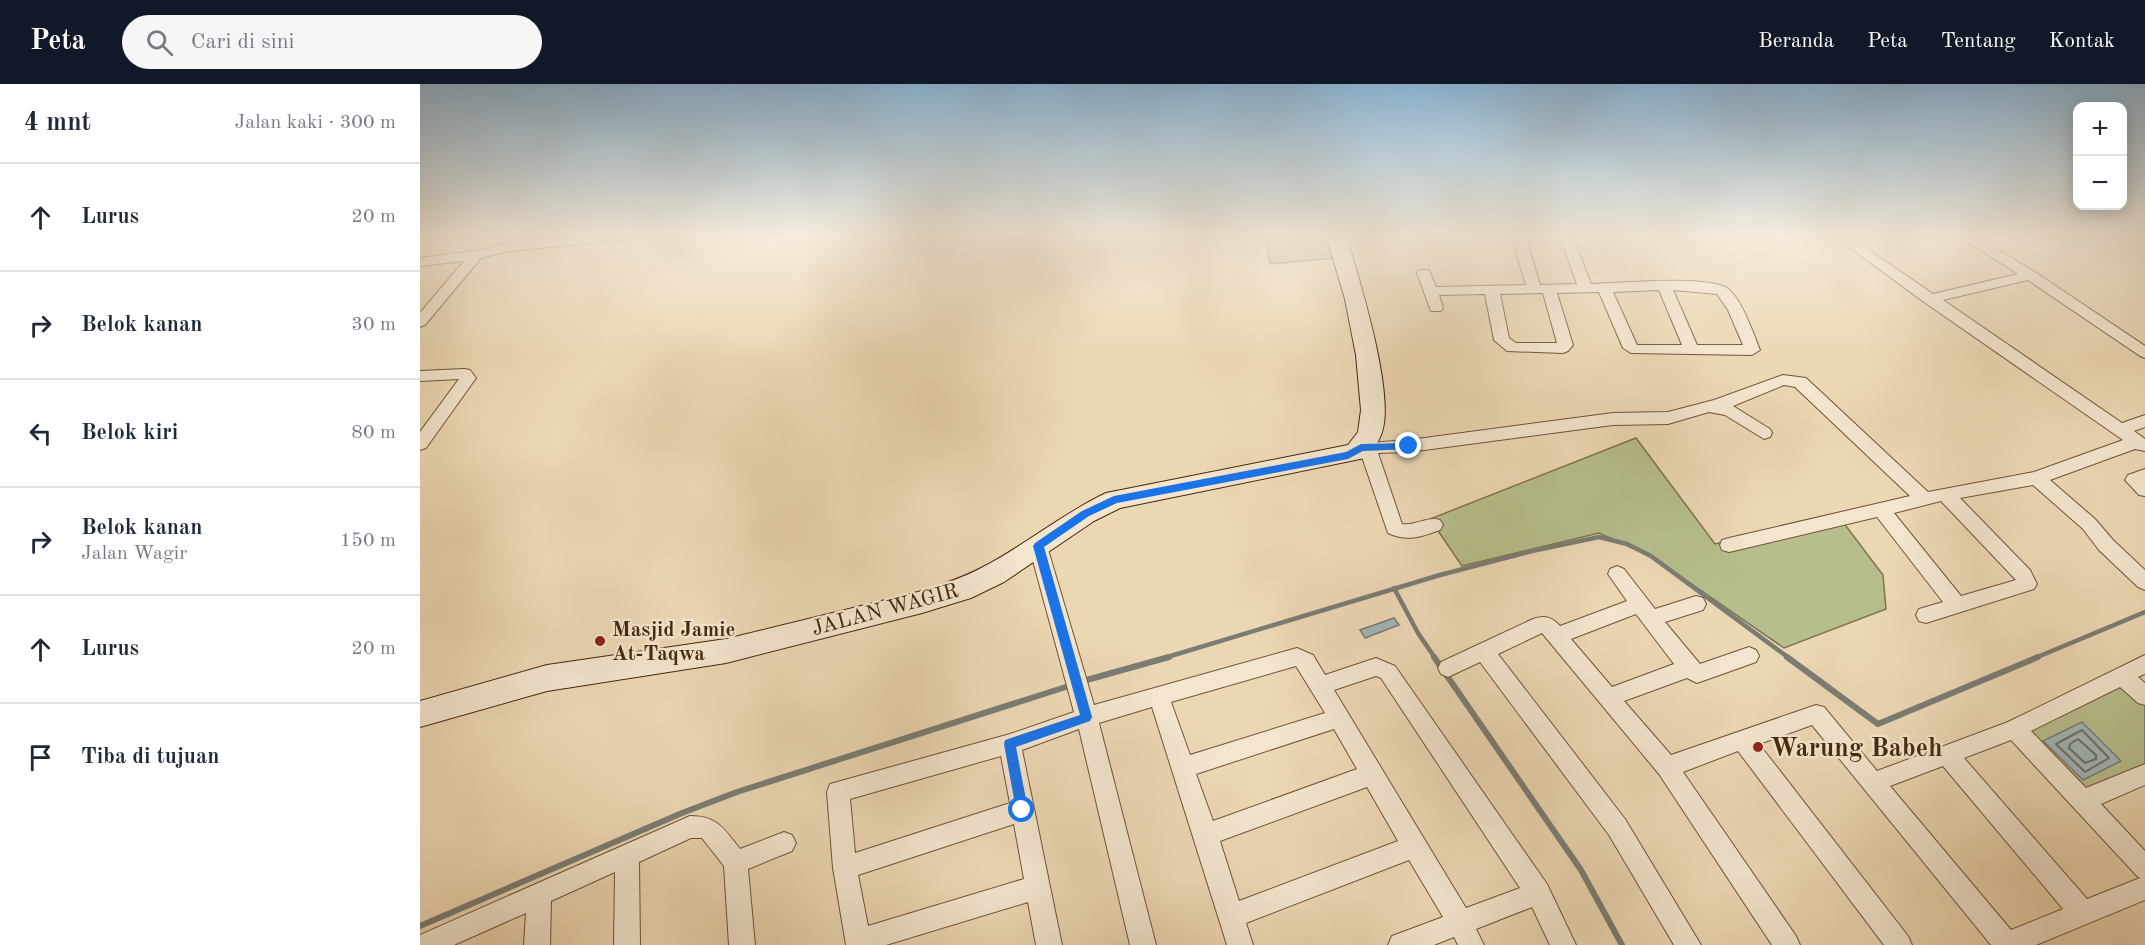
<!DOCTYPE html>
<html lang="id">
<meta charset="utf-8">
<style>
body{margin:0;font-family:"Old Standard TT",serif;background:#f6f6f7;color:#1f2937}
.controls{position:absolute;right:18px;top:18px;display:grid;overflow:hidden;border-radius:12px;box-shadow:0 3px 15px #0003}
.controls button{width:54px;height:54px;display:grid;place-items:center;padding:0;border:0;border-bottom:2px solid #e0e1e3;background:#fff;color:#1f2937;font:30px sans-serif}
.stop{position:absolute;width:18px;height:18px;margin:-14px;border:4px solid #1a73e8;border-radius:50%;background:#fff}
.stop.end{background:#1a73e8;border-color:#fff;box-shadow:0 2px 6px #0008}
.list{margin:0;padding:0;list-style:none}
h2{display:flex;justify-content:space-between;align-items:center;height:78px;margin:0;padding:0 24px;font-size:26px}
h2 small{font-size:20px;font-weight:400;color:#747a83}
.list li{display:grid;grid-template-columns:39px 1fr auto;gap:18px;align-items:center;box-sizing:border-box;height:108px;padding:0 24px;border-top:2px solid #e0e1e3}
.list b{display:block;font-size:22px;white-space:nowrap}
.list p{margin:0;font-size:20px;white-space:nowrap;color:#747a83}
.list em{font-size:20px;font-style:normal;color:#747a83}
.icon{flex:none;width:33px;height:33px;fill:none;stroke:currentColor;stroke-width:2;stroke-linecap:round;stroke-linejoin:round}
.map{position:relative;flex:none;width:1725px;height:861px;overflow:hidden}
header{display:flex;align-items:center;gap:36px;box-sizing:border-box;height:84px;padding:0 30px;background:#111827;color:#fff}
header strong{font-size:28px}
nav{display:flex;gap:33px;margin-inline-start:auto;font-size:21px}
.search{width:420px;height:54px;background:#f6f6f7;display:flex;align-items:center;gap:15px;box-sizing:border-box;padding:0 21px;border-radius:33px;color:#747a83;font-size:22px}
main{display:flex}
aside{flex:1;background:#fff}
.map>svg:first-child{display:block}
.green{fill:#b7be8d;stroke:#7e734c;stroke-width:1.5}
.water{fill:#9fb6b9;stroke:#7b7d74;stroke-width:1.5}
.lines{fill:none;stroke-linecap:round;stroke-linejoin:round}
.shore{stroke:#726f62;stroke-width:2}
.stream-far1{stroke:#7b7d74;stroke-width:4.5}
.stream{stroke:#7b7d74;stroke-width:6}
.street-casing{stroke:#6f5436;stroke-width:2}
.secondary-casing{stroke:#45280c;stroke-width:2}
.street{fill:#f3e5ce;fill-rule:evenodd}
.secondary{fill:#f3e5ce;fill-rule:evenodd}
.route{fill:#1a73e8}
.poi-dot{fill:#8f2418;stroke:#f3e5ce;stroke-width:2}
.labels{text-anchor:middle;stroke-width:5;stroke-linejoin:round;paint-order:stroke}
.street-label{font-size:21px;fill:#45280c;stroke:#f3e5ce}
.poi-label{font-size:21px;font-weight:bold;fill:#45280c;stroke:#f3e5ce;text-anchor:start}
.near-poi-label{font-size:26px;font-weight:bold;fill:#45280c;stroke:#f3e5ce;text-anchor:start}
</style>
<header>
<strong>Peta</strong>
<div class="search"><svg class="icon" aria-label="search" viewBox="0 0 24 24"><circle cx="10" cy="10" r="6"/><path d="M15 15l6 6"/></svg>Cari di sini</div>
<nav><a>Beranda</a><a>Peta</a><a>Tentang</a><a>Kontak</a></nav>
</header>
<main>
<aside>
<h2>4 mnt<small>Jalan kaki · 300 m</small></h2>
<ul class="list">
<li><svg class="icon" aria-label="ahead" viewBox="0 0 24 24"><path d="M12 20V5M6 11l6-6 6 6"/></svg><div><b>Lurus</b></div><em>20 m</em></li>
<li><svg class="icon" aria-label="right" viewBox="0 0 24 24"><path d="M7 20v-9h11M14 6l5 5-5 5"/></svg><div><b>Belok kanan</b></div><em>30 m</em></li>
<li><svg class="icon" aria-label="left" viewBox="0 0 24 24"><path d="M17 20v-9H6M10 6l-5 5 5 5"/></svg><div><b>Belok kiri</b></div><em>80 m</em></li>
<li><svg class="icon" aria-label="right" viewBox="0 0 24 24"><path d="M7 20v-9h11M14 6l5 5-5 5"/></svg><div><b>Belok kanan</b><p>Jalan Wagir</p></div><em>150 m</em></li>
<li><svg class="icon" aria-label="ahead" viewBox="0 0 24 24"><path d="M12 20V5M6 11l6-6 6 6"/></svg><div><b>Lurus</b></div><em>20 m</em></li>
<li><svg class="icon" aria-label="arrive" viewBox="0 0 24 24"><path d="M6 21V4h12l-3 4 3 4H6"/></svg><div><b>Tiba di tujuan</b></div></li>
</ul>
</aside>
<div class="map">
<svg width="1725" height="861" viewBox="0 0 1725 861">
<rect width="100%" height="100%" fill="#ecd7b3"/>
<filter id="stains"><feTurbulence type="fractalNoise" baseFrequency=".00333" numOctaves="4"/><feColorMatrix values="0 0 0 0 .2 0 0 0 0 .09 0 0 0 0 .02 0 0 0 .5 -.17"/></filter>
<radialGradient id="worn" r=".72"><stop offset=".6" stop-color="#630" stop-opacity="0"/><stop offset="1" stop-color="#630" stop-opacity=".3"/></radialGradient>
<g class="green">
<polygon points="909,151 915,174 850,180 846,155"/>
<polygon points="1216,354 1295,460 1417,430 1463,491 1466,525 1364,564 1231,472 1179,449 1042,482 1010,435"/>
<polygon points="1703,600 1725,619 1725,680 1660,709 1601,646"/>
</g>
<g class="water">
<polygon points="974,534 979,541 945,554 940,546"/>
<polygon points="1662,638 1701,677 1663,696 1623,657"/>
</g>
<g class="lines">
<g class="shore">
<polygon points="1662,646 1689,674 1665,688 1636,660"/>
<polygon points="1658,655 1676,671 1676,675 1665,679 1649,664 1650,660"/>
</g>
<g class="stream-far1">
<polyline points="974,504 998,549 1015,574"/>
<polyline points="744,574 1020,491 1112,467 1179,453 1207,460 1231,472 1369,574"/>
<polyline points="1615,574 1725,528"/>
</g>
<g class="stream">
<polyline points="1014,573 1161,786 1202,861"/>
<polyline points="1367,573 1458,640 1618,573"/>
<polyline points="663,597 749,573"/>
<polyline points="0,842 262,729 317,708 652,601"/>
</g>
<defs>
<g id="street">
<polygon points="175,151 221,151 214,155 89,167 61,174 5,241 0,243 0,229 44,177 0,182 0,174 56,167 89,159"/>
<path d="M 1094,151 L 1152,151 L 1171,200 C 1199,199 1286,191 1307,204 C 1321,213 1334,251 1340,266 L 1332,271 L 1211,269 L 1203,264 L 1179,208 L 1137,209 L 1153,261 L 1148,267 L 1143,269 L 1087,267 L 1074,256 L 1065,210 L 1019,211 L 1023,224 L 1021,227 L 1011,227 L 997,189 L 999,186 L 1009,186 L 1016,203 L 1106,201 L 1092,154 ZM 1141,156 L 1157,200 L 1120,201 L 1107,158 ZM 1239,206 L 1262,261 L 1217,261 L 1193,208 ZM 1253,206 L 1297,210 L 1308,226 L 1323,261 L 1277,261 ZM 1123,209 L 1137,259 L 1096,259 L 1089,254 L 1080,210 Z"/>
<path d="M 1413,151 L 1427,151 L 1513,210 L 1598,190 L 1537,151 L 1553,151 L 1615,188 L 1725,262 L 1725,274 L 1720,272 L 1608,196 L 1523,216 L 1702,339 L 1725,331 L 1725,343 L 1714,347 L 1725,355 L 1725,367 L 1715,365 L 1630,396 L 1675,435 L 1693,456 L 1725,486 L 1725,506 L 1718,503 L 1679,466 L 1663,445 L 1613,401 L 1540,414 L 1610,486 L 1617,500 L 1614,505 L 1506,539 L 1499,537 L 1496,531 L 1499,525 L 1523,518 L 1457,433 L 1309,468 L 1302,466 L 1300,461 L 1302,456 L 1309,454 L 1490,412 L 1375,303 L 1364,301 L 1313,322 L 1350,345 L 1352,349 L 1350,353 L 1344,355 L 1305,331 L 1289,328 L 1248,340 L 1193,341 L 989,368 L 958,369 L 982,440 C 995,442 1008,432 1020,436 L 1023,441 L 1020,446 C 1001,453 987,458 968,449 L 941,370 L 935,368 L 933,364 L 935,360 L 989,356 L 1193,329 L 1248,328 L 1294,316 L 1363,291 L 1386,294 L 1508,408 L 1614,388 L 1703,356 L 1504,218 ZM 1521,417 L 1595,495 L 1596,496 L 1541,512 L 1474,429 Z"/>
<polygon points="44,285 50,286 56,294 6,364 0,366 0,348 39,295 0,297 0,287"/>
<polygon points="1725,385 1725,412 1719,411 1705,396 1708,391"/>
<path d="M 618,455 L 625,457 L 627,462 L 674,621 L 877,564 L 893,571 L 905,591 L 956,574 L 975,582 L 1127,800 L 1156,861 L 1130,861 L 1112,823 L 1056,845 L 1064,861 L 1038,861 L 1034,853 L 1014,861 L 968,861 L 972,852 L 1023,833 L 989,776 L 826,839 L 833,861 L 807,861 L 732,623 L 679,639 L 736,861 L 710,861 L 659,645 L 602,666 L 642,861 L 616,861 L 608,818 L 466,861 L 426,861 L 413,784 L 407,708 L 410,700 L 590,650 L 654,628 L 609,462 L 611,457 ZM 876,582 L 905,629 L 770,671 L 751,618 ZM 956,592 L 961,594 L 1100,804 L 1046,824 L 914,606 ZM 914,645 L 937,685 L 793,737 L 776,690 ZM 581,672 L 590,719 L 435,769 L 430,715 ZM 947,703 L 978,757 L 819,817 L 800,757 ZM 594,740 L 604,795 L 448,842 L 438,791 Z"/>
<path d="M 1197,482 L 1204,485 L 1235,525 L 1276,512 L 1283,514 L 1286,520 L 1283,526 L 1245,538 L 1280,580 L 1329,563 L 1336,566 L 1339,572 L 1336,578 L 1277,599 L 1267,594 L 1204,617 L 1251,671 L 1396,621 L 1404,623 L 1457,687 L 1588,638 L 1725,571 L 1725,590 L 1718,593 L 1725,599 L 1725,621 L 1718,619 L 1700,603 L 1611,647 L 1666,704 L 1725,680 L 1725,701 L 1681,720 L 1725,767 L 1725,816 L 1616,861 L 1571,861 L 1392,641 L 1339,660 L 1488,852 L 1492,861 L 1464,861 L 1318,667 L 1263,688 L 1376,852 L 1380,861 L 1352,861 L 1239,690 L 1122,549 L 1078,570 L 1205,735 L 1281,861 L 1254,861 L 1189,751 L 1060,578 L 1028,593 L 1021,590 L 1018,584 L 1021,578 L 1113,535 C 1125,531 1132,533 1140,542 L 1207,517 L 1188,490 L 1190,485 ZM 1216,530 L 1254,580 L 1192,603 L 1151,555 ZM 1591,656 L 1717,792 L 1720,794 L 1667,815 L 1544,674 ZM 1523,682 L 1643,825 L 1591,846 L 1470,702 Z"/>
<path d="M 270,732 C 298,732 304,745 320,765 L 364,748 L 372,751 L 376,759 L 372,767 L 328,785 L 335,861 L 309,861 L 304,782 L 282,754 L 271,754 L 219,778 L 220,861 L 194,861 L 195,788 L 131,817 L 130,861 L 104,861 L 106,829 L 34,861 L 0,861 L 0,851 Z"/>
</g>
<path id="secondary" d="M 906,151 L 926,151 C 938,192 977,313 961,351 C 958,360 950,367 945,374 L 700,424 L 674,437 L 584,498 L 551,514 L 502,529 L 306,579 L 127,607 L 0,643 L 0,617 L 127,581 L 306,555 L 502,507 C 523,500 543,494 563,483 C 605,461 642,430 686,409 L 928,361 L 938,348 L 941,326 L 936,271 L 925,215 Z"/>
</defs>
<use href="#street" class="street-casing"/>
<use href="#secondary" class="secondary-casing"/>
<use href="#street" class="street"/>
<use href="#secondary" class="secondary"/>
</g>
<linearGradient id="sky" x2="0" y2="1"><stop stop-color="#8bb5d5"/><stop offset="0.56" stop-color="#f6eddd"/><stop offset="1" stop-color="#f6eddd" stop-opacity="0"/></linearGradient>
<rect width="1725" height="271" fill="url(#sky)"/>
<polygon class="route" points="989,359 992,360 992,365 943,367 928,375 697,419 669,432 624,463 672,633 670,637 596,663 608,726 602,732 597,731 584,660 585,656 660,631 613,462 615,459 662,427 694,412 926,368 941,360"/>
<g class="poi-dot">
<circle cx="180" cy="557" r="6"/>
<circle cx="1338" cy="663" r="6"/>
</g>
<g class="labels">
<g class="street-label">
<text transform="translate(465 525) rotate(-15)" y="7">JALAN WAGIR</text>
</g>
<g class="poi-label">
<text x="192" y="552">Masjid Jamie<tspan x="192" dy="24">At-Taqwa</tspan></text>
</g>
<g class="near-poi-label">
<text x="1350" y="672">Warung Babeh</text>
</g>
</g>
<rect width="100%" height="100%" filter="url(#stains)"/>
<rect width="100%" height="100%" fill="url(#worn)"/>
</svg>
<div class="controls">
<button>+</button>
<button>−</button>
</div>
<div class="stop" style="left:602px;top:726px"></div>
<div class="stop end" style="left:989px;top:362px"></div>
</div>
</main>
